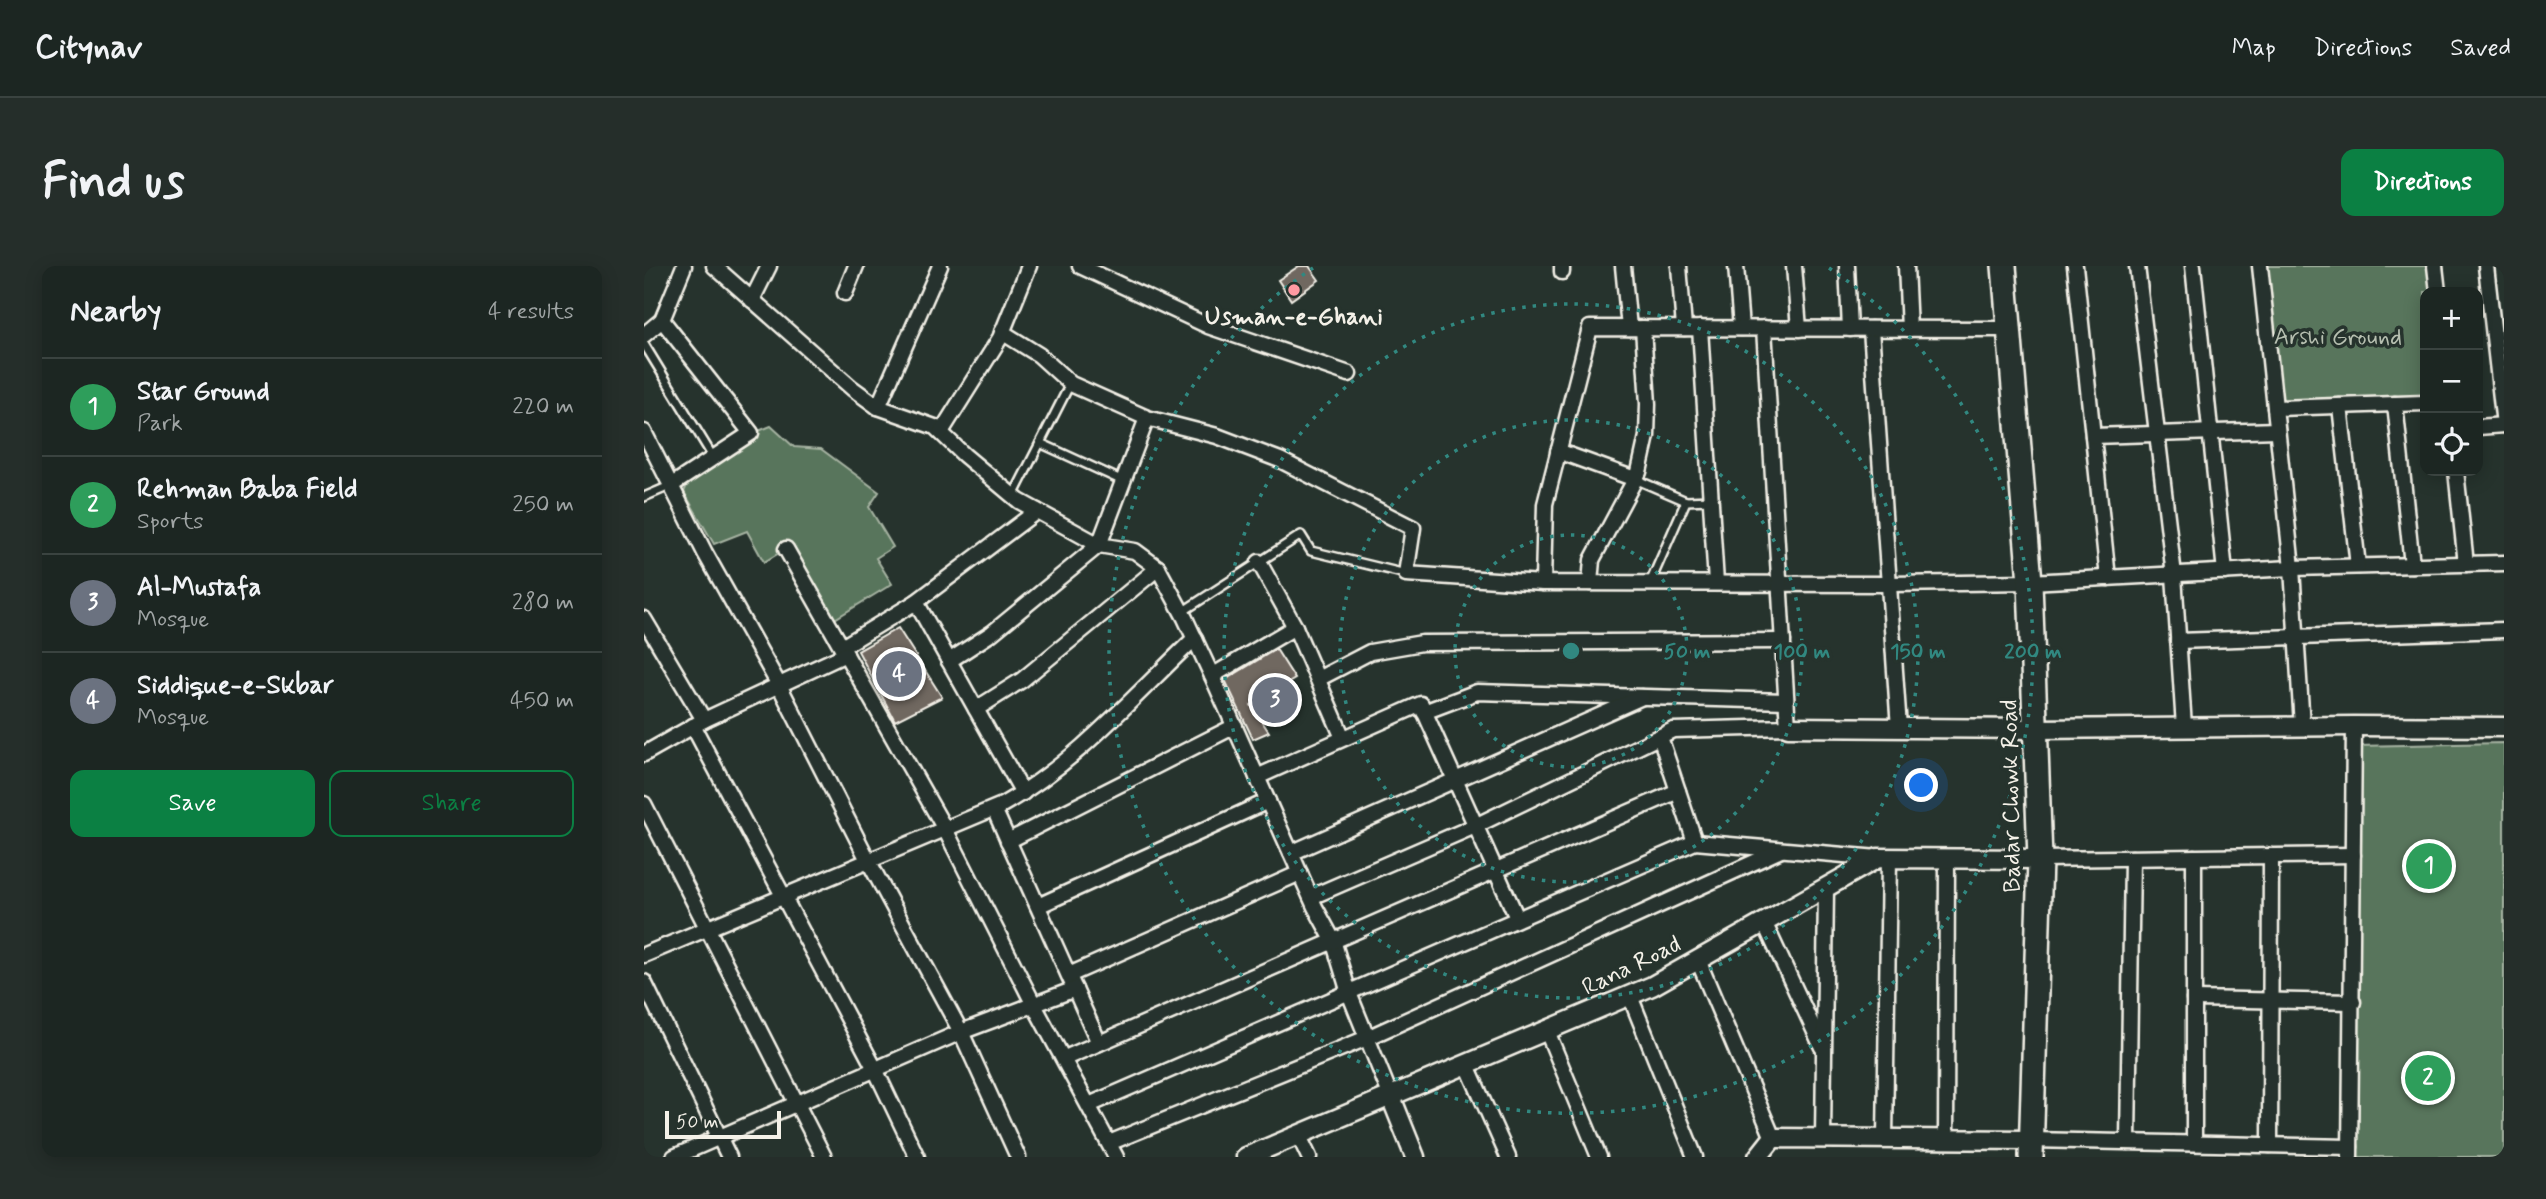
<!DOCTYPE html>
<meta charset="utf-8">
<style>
body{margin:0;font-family:Mynerve,sans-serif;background:#252e2a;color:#f1f3f6}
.controls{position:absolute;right:21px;top:21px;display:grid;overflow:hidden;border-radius:14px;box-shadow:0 4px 18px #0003}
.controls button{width:63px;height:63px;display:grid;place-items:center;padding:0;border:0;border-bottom:2px solid #3a4340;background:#1c2622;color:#f1f3f6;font:35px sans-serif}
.scale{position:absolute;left:21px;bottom:18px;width:116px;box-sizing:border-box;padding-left:7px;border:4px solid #f4f1e8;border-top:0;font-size:19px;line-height:24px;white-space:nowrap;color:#f4f1e8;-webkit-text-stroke:5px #26332d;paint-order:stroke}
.you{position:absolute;left:1278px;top:520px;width:24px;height:24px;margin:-18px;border:5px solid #fff;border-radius:50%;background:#1a73e8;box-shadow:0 0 0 10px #1a73e833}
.badge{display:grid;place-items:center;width:46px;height:46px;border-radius:50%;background:#0b8043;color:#fff;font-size:23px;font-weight:700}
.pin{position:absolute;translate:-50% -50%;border:4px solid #fff;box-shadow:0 2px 7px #0006}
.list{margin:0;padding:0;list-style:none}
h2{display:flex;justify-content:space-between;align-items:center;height:91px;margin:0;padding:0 28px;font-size:30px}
h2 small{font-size:23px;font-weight:400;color:#a0a5a5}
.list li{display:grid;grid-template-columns:46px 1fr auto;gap:21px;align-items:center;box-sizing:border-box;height:98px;padding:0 28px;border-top:2px solid #3a4340}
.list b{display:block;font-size:26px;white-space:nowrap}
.list p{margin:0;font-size:23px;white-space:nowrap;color:#a0a5a5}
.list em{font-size:23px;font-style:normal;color:#a0a5a5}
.actions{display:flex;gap:14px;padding:21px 28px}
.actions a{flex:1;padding:16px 0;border:2px solid #0b8043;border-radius:14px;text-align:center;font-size:24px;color:#0b8043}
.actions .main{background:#0b8043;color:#fff}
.icon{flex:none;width:38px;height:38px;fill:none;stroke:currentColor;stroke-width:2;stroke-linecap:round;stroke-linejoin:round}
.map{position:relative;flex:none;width:1860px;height:891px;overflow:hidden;border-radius:14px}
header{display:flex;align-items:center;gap:42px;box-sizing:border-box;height:98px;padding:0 35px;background:#1c2622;border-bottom:2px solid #3a4340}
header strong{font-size:33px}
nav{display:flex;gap:38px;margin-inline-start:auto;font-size:24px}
.intro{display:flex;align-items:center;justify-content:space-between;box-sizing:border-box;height:168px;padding:0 42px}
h1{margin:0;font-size:49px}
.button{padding:18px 32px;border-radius:14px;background:#0b8043;color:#fff;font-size:24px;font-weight:700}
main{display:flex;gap:42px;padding:0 42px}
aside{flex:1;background:#1c2622;border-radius:14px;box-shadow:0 4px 18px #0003}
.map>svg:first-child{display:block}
.green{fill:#59755c;stroke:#a6b3a2;stroke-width:2}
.building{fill:#706760;stroke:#f4f1e8;stroke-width:2}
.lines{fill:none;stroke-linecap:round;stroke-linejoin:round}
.service-casing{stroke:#f4f1e8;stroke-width:12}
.minor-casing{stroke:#f4f1e8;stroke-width:19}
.tertiary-casing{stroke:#f4f1e8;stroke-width:23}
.primary-casing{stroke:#f4f1e8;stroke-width:28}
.service{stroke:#26332d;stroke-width:7}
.minor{stroke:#26332d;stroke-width:14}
.tertiary{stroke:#26332d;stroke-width:18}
.primary{stroke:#26332d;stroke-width:23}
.ring{fill:none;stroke:#318880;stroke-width:3.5;stroke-dasharray:3.5 7}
.poi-dot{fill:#ff9aa2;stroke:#26332d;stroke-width:2.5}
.labels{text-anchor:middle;stroke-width:7;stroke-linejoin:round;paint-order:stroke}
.poi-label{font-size:24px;font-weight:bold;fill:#f4f1e8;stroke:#26332d}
.park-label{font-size:24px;fill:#b6bfb0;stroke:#26332d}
.street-label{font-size:24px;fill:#f4f1e8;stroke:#26332d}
.centre{fill:#318880;stroke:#26332d;stroke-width:3.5}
.ring-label{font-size:21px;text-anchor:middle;font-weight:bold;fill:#318880;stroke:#26332d;stroke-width:7;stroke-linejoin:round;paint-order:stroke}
</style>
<header>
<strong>Citynav</strong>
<nav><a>Map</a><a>Directions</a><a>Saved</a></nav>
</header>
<div class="intro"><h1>Find us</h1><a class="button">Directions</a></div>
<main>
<aside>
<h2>Nearby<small>4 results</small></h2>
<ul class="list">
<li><span class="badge" style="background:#2e9e5b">1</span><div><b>Star Ground</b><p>Park</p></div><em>220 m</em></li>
<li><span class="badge" style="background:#2e9e5b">2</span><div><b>Rehman Baba Field</b><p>Sports</p></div><em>250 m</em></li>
<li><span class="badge" style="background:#6b7280">3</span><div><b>Al-Mustafa</b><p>Mosque</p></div><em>280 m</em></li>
<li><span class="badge" style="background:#6b7280">4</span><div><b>Siddique-e-Skbar</b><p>Mosque</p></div><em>450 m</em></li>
</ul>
<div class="actions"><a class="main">Save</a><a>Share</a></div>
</aside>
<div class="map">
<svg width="1860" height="891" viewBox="0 0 1860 891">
<rect width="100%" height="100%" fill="#26332d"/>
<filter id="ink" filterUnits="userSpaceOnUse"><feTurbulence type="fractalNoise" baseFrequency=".0143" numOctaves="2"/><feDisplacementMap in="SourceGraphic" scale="14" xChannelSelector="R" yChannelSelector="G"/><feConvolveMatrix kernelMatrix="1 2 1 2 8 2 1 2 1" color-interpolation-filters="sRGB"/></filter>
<g filter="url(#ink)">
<g class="green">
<polygon points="1616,0 1791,0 1794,26 1781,26 1781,137 1631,142"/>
<polygon points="127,160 150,181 177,183 235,226 225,241 249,281 232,292 248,318 184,357 142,283 120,296 103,265 70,278 40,226 44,217 50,211 107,168"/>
<polygon points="1860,477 1860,891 1706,891 1712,480"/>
</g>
<g class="building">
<polygon points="655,0 665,0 675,14 647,34 634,14"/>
<polygon points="254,362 298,431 251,455 214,385"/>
<polygon points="632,383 651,413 607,439 625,466 609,473 581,414"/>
</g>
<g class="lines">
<defs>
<g id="service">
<polyline points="0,78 69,191"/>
<polyline points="396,177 479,215"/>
<polyline points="991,213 1042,235 1066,234"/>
<polyline points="369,230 426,118"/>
<polyline points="0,231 28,219"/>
<polyline points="1006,317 1042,235"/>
<polyline points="538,346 657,269 667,285 762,308"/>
</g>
<g id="minor">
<polyline points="70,0 208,122 234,141 291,161 320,189 375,235 455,279 491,285 514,302 541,352 568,410 671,641 689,674 705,727 747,831"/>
<polyline points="436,0 564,60 705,108"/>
<polyline points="918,0 918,6"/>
<polyline points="979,0 985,62"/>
<polyline points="1035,0 1040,62"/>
<polyline points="1092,0 1097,62"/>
<polyline points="1150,0 1155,63"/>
<polyline points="1203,0 1206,63"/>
<polyline points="1262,0 1265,63"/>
<polyline points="1431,0 1464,312"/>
<polyline points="1493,0 1530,309 1540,461"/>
<polyline points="1549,0 1581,306"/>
<polyline points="1616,0 1648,302 1658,460"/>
<polyline points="1791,0 1794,26"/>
<polyline points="1842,0 1860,159"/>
<polyline points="201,27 212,0"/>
<polyline points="108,34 125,0"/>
<polyline points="18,54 40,0"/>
<polyline points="1056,62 1072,317"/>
<polyline points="1227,63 1255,462"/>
<polyline points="358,66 395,89 427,118 503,152 573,170 636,194 769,262 762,308 899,317 1246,318 1386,316 1648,302 1860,297"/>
<polyline points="0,69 18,54 107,167 28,219"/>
<polyline points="1751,138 1768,299"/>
<polyline points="1696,140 1714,300"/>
<polyline points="234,141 296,0"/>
<polyline points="1631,142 1781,137"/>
<polyline points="1834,161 1860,159"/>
<polyline points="0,166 61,287 135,419 225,596 317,766 374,891"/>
<polyline points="297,166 356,72 385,0"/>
<polyline points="1449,170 1633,164"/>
<polyline points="914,185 991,213"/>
<polyline points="1812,205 1822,298"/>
<polyline points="142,283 302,565 390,739 472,891"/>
<polyline points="615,296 651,361 699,472"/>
<polyline points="899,317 901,238 946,62 1365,63"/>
<polyline points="946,317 948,294 995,206 1003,170 1004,138 999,62"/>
<polyline points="272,336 379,527"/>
<polyline points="0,353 60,454 0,488"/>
<polyline points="1534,375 1860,364"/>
<polyline points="198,381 272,336 393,245"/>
<polyline points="305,395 348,367 455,279 503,152"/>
<polyline points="568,410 651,361"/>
<polyline points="674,413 726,386 778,377 1139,375"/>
<polyline points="332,443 378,414 514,302"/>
<polyline points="780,446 833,426 1142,435"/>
<polyline points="60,454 202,388"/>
<polyline points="49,460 231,803 273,891"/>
<polyline points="1016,471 1051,576"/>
<polyline points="613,511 777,438 873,652"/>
<polyline points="0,538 180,891"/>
<polyline points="350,543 455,777"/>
<polyline points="364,575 591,460"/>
<polyline points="647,587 998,431"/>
<polyline points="1396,593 1709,589"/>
<polyline points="667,631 831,560 1029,464 1144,461 1120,62"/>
<polyline points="394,640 624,535"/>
<polyline points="1120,656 1178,781"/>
<path d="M 0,689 L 358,539 C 432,497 489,431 551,372"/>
<polyline points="1054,694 1129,872"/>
<polyline points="425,709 656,607"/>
<polyline points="0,716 85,891"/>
<polyline points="986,730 1051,891"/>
<polyline points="1550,733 1709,736"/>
<polyline points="903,765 955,891"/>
<polyline points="421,792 1034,525"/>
<polyline points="823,799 864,891"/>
<polyline points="445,839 1051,576 1234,592"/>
<polyline points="655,870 665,891"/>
<polyline points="1179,873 1182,622"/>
<polyline points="1241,873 1245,592"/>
<polyline points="1302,873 1303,592"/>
<polyline points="1387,874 1706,881"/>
<polyline points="1484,876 1488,592"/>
<polyline points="465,877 723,772 1137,584"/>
<polyline points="1550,877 1550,591"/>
<polyline points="1626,879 1627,590"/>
<polyline points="30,891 317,766 431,723"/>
<polyline points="1706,891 1710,460"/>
</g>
<g id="tertiary">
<polyline points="1144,461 1392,463 1710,460 1860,461"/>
<polyline points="747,831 771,891"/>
<polyline points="602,891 1008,720 1234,592 1396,593"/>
<polyline points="1114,891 1129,872 1387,874"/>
</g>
<polyline id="primary" points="1360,0 1386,316 1396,593 1387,891"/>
</defs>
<use href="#service" class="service-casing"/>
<use href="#minor" class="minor-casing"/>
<use href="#tertiary" class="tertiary-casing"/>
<use href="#primary" class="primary-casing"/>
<use href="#service" class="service"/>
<use href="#minor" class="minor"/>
<use href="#tertiary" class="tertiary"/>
<use href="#primary" class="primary"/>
</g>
</g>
<g class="ring">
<circle cx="927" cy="385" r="116"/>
<circle cx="927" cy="385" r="231"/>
<circle cx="927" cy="385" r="347"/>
<path d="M1185 2A462 462 0 1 1 669 2"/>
</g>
<circle class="poi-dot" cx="650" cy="24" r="7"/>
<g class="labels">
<g class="poi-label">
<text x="650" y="58">Usman-e-Ghani</text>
</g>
<g class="park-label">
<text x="1694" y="78">Arshi Ground</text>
</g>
<g class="street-label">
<text transform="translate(1366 530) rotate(-91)" y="8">Badar Chowk Road</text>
<text transform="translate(987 699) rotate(-26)" y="8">Rana Road</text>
</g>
</g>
<circle cx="927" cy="385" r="10" class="centre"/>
<g class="ring-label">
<text x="1043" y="392">50 m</text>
<text x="1158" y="392">100 m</text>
<text x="1274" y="392">150 m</text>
<text x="1389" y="392">200 m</text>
</g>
</svg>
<div class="controls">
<button>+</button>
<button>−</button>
<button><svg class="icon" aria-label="locate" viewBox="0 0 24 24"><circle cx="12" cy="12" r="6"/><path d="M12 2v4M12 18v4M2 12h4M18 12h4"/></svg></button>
</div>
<div class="scale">50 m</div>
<div class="you"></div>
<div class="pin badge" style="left:1785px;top:600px;background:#2e9e5b">1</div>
<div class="pin badge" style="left:1784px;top:812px;background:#2e9e5b">2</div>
<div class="pin badge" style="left:631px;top:434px;background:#6b7280">3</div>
<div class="pin badge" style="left:255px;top:408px;background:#6b7280">4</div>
</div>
</main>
